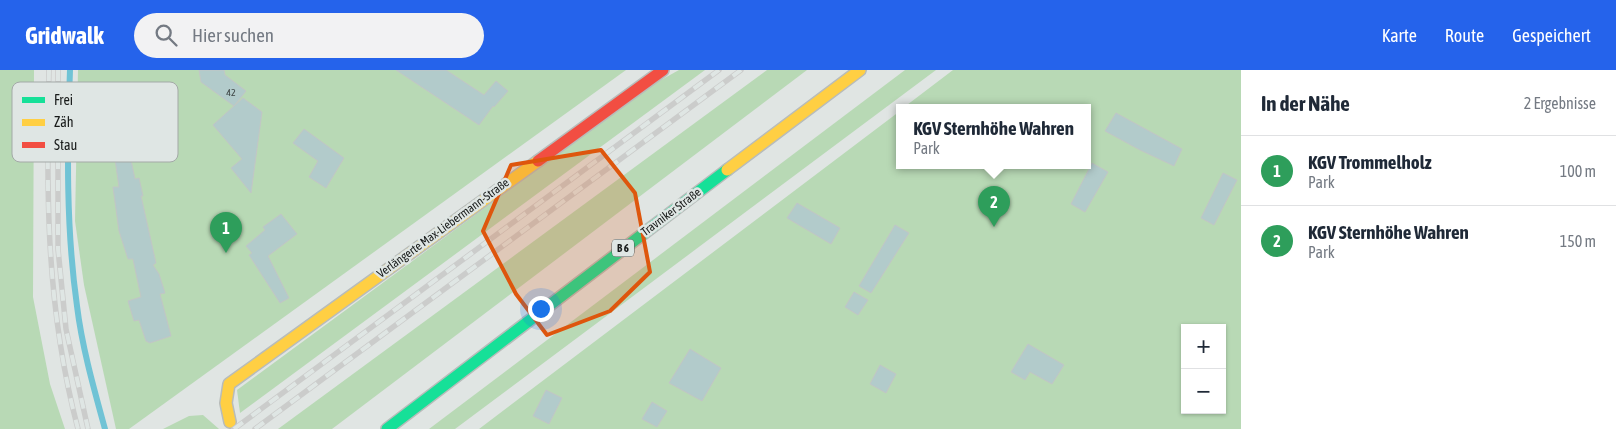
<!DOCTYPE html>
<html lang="de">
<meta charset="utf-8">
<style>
body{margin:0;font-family:"Asap Condensed",sans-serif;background:#f2f2f3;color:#1f2937}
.controls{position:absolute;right:15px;bottom:15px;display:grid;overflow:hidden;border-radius:0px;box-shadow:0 1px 4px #0004}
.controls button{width:45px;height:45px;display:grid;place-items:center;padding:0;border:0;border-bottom:1px solid #e0e1e3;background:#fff;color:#1f2937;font:25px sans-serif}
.you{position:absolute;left:540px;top:238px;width:18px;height:18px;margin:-12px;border:4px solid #fff;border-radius:50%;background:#1a73e8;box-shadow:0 0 0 8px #1a73e833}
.badge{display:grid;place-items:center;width:32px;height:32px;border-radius:50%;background:#2563eb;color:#fff;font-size:16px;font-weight:700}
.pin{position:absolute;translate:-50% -41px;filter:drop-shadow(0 1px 2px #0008)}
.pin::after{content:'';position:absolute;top:26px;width:18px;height:15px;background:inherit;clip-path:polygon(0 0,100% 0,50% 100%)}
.popup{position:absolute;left:896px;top:34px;width:195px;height:65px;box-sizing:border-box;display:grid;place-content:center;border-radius:0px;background:#fff;filter:drop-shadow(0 1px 4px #0005);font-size:16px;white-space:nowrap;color:#747a83}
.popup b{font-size:19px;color:#1f2937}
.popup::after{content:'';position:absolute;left:50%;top:100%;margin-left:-10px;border:10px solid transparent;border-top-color:#fff}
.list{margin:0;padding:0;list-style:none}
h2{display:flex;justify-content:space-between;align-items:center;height:65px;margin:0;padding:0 20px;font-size:21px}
h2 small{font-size:16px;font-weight:400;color:#747a83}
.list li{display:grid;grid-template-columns:32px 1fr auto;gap:15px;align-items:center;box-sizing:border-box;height:70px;padding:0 20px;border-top:1px solid #e0e1e3}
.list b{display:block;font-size:19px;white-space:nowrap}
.list p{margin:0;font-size:16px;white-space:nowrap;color:#747a83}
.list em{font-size:16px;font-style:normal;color:#747a83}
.icon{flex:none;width:28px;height:28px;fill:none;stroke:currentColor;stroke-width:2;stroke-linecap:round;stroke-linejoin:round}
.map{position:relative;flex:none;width:1241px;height:359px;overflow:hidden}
header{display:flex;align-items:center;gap:30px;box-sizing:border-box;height:70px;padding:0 25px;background:#2563eb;color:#fff}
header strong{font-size:24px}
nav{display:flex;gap:28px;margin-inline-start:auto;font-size:18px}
.search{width:350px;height:45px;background:#f2f2f3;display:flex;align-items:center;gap:12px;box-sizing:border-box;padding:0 18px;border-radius:28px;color:#747a83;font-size:19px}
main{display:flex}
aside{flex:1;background:#fff}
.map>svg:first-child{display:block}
.green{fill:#b8d9b5;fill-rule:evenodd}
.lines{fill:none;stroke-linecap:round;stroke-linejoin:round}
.stream{stroke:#70c3d5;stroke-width:6}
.building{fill:#b2cbcb;stroke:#c2c6c5}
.fast-casing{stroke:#b8bcba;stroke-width:14}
.slow-casing{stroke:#b8bcba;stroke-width:14}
.jam-casing{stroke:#b8bcba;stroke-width:14}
.fast{stroke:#16e098;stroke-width:11}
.slow{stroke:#ffcf43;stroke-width:11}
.jam{stroke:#f24e42;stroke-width:11}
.rail-casing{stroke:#cbcccb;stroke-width:5.5}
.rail{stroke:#dfe6e4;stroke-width:4;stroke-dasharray:11;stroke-linecap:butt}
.marked{fill:#de560d;fill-opacity:0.2;stroke:#de560d;stroke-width:4;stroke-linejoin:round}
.labels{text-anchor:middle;stroke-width:5;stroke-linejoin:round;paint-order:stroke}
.number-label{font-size:10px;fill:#3e4646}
.shield{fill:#dfe6e4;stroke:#535756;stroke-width:1}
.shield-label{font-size:11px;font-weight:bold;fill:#171a19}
.street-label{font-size:12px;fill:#171a19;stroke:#dfe6e4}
.key{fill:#dfe6e4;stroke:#a3a9a7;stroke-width:1}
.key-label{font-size:14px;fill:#171a19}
</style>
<header>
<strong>Gridwalk</strong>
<div class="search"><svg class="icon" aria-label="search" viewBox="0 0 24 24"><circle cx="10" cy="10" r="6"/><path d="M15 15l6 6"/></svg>Hier suchen</div>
<nav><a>Karte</a><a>Route</a><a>Gespeichert</a></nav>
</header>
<main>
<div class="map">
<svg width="1241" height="359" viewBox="0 0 1241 359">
<rect width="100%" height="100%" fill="#e0e5e3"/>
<g class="green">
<polygon points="0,0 34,0 33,227 50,314 65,359 0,359"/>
<polygon points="78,0 626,0 129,359 116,359 84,215 75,151"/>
<polygon points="679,0 705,0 240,343 237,320 652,15"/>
<polygon points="767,0 807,0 332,359 278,359"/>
<polygon points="905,0 936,0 455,359 429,359"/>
<path d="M 953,0 L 1241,0 L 1241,359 L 479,359 L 900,41 L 900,96 L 1088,96 L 1088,38 L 903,38 ZM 1185,258 L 1222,258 L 1222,340 L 1185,340 Z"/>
<polygon points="203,345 219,359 163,359 189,346"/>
</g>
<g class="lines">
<path class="stream" d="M 70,0 C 67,79 66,158 77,236 C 82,277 94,319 105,359"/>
</g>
<g class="building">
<polygon points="199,0 224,0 225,5 246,21 234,36 243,28 262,42 251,123 231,98 242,89 213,55 234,36 201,12"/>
<polygon points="396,0 446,0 484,25 496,11 508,21 494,37 493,36 479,55"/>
<polygon points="1116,43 1182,79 1174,96 1140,80 1105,61"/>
<polygon points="123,53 135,109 139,108 143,126 141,126 156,193 153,195 159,204 165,223 160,224 171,266 150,273 146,271 139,250 134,251 128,231 141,227 133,189 128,189 119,161 113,117 119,117 114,82 106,83 105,57"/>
<polygon points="304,59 344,88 326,118 309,107 318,91 293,73"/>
<polygon points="1092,93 1108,102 1085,142 1071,134"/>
<polygon points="1223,103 1237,110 1214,155 1201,148"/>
<polygon points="797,133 840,158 831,174 787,148"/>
<polygon points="281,144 297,164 268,186 289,228 280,233 249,185 252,183 246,176 265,160 263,157"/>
<polygon points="895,155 909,163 871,223 859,216"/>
<polygon points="854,222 868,230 858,245 845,237"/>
<polygon points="1028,274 1064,295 1052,314 1030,302 1025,310 1011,302"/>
<polygon points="690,279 721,298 702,331 669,313"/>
<polygon points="880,295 896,304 886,323 870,314"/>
<polygon points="546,320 562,328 549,354 533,346"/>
<polygon points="652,332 667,341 657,357 642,349"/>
</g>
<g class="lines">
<defs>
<polyline id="fast" points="387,359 727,100"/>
<g id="slow">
<polyline points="727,100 860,0"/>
<polyline points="230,352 226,333 229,314 538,91"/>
</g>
<polyline id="jam" points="538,91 663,0"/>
</defs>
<use href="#fast" class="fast-casing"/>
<use href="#slow" class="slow-casing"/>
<use href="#jam" class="jam-casing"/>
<use href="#fast" class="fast"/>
<use href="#slow" class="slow"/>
<use href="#jam" class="jam"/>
<defs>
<g id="rail">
<path d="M 49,0 C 46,124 46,238 78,359"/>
<polyline points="58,0 58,179 66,259 88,359"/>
<polyline points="234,359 719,0"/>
<polyline points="255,359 741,0"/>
</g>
</defs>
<use href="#rail" class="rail-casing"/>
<use href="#rail" class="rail"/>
</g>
<path class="marked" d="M 601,80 L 635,123 L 650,202 L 610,241 L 547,265 L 516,224 L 483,161 L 511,95 Z"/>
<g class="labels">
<g class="number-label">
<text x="231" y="26">42</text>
</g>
<rect class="shield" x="612" y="169.5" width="22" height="17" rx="4"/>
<g class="shield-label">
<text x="623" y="182">B 6</text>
</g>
<g class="street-label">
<text transform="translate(671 142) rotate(-37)" y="4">Travniker Straße</text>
<text transform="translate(443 158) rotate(-36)" y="4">Verlängerte Max-Liebermann-Straße</text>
</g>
</g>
<rect x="12" y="12" width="166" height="80" rx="8" class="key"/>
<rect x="22" y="27" width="23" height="6" fill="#16e098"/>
<rect x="22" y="49" width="23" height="7" fill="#ffcf43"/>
<rect x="22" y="72" width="23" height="6" fill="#f24e42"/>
<g class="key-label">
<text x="54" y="35">Frei</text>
<text x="54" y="57">Zäh</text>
<text x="54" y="80">Stau</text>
</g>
</svg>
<div class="controls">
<button>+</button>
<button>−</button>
</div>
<div class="you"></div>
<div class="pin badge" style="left:226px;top:183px;background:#2e9e5b">1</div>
<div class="pin badge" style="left:994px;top:157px;background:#2e9e5b">2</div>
<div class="popup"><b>KGV Sternhöhe Wahren</b>Park</div>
</div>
<aside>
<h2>In der Nähe<small>2 Ergebnisse</small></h2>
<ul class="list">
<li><span class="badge" style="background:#2e9e5b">1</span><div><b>KGV Trommelholz</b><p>Park</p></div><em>100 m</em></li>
<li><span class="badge" style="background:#2e9e5b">2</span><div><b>KGV Sternhöhe Wahren</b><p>Park</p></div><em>150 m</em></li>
</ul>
</aside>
</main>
